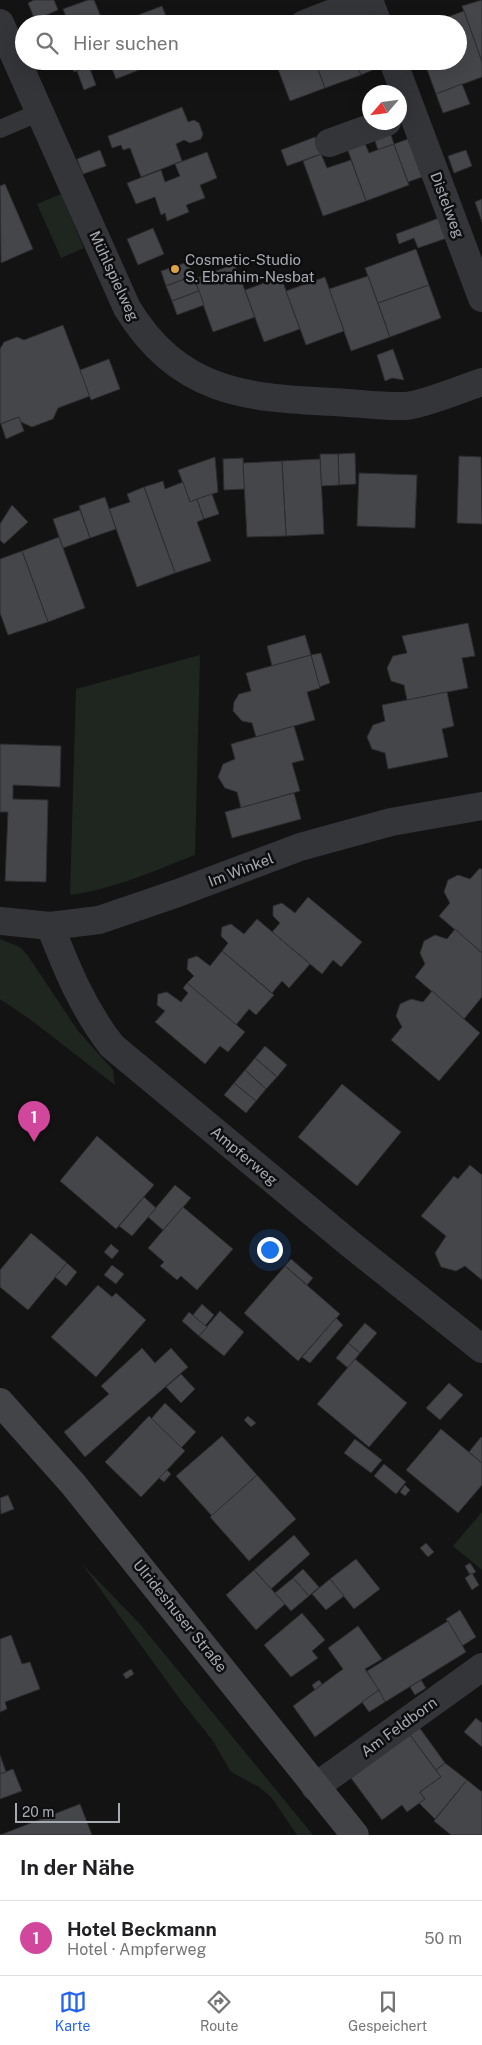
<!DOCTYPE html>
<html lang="de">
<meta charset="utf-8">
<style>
body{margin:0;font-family:"Public Sans",sans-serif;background:#f6f6f6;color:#202124}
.compass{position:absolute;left:362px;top:85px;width:45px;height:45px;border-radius:50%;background:#fff;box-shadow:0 5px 20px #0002;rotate:242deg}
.scale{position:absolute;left:15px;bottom:12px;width:105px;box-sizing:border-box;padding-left:5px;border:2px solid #a6aab3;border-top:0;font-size:14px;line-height:18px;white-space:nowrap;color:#a6aab3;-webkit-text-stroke:4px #0e0e0f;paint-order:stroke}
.you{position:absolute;left:269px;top:1249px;width:18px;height:18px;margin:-12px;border:4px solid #fff;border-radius:50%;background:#1a73e8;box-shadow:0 0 0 8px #1a73e833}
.badge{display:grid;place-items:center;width:32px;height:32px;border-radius:50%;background:#2563eb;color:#fff;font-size:16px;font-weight:700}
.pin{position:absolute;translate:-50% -41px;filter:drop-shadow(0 1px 2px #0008)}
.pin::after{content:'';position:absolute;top:26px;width:18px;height:15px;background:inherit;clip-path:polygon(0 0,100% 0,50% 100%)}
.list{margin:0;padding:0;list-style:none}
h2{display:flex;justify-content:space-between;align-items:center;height:65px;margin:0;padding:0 20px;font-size:21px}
h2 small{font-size:16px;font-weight:400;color:#757577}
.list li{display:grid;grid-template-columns:32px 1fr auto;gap:15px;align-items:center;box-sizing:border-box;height:75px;padding:0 20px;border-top:1px solid #e0e0e0}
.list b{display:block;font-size:19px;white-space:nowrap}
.list p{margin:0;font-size:16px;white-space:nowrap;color:#757577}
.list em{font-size:16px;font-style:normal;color:#757577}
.icon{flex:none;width:28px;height:28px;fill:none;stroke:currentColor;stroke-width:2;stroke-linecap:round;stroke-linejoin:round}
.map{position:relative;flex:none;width:482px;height:1835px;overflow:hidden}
.search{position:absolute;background:#fff;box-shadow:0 5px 20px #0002;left:15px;right:15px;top:15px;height:55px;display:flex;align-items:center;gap:12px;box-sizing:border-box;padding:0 18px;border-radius:28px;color:#757577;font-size:19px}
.sheet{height:140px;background:#fff}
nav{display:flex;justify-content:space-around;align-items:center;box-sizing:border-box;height:70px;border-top:1px solid #e0e0e0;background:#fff;font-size:14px;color:#757577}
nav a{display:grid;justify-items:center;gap:2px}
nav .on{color:#2563eb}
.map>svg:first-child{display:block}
.green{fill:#1f2620}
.building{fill:#454649;stroke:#2d2d30}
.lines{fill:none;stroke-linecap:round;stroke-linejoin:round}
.lane{stroke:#343539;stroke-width:18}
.street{stroke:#343539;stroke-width:28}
.secondary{stroke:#424448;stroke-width:28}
.poi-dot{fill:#dda342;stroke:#0e0e0f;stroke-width:2}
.labels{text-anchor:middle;stroke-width:5;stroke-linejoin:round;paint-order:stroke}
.street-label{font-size:15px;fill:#a6aab3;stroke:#0e0e0f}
.poi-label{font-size:15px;fill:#a6aab3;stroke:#0e0e0f;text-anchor:start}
</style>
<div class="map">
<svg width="482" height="1835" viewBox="0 0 482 1835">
<rect width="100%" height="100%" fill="#131314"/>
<g class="green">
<polygon points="61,194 84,248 61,258 37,204"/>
<path d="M 200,655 L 195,855 C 154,871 114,889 70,895 L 76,689 Z"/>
<polygon points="0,939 20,947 28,956 78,1031 113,1070 115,1085 31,1020 0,999"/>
<polygon points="482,1512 482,1570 453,1546"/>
<polygon points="82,1564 139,1623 313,1835 297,1835 272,1798 259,1787 231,1772 213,1741 182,1702"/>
</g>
<g class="building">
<polygon points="34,0 54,0 58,10 35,20 28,3"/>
<polygon points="88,0 94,0 104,24 69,24 63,9"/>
<polygon points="482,0 482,62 462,6"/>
<polygon points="162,6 169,24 115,24 138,15"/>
<polygon points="464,11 482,62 482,77 436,94 424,61 458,61 458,24 429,24"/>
<polygon points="70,61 97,61 97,63 74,72"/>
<polygon points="109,61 156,61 157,63 116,79"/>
<polygon points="275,61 315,61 325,88 290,101"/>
<polygon points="315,61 355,61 361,75 325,88"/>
<polygon points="355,61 381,61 382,66 361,75"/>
<polygon points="89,66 96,85 84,90 77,71"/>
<polygon points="462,84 470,104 443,113 436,94"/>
<polygon points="182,107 188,122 194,120 199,123 203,134 201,139 190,143 184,140 176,144 182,161 141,177 130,148 123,150 121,145 112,148 108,136"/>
<polygon points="389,129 394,144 378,150 373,135"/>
<polygon points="315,137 321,154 287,166 281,150"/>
<polygon points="363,139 369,153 394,144 409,185 366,201 346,145"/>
<polygon points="408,139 422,177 408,182 394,144"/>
<polygon points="100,150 106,166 83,174 77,159"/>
<polygon points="466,150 472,166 454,173 448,156"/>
<polygon points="207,152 217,178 200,185 205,198 186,205 189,212 167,221 165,213 161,215 155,197 136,204 127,183 161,170 165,182 180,176 175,164"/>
<polygon points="321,154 327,168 351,160 366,201 323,216 303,161"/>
<polygon points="5,184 33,249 1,263 0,186"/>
<polygon points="482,199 482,222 475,202"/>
<polygon points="439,218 447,238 418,248 414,238 399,244 396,234"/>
<polygon points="153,228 164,254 138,265 127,239"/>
<polygon points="416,249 429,285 378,303 365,268"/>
<polygon points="188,262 193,276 166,286 161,271"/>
<polygon points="235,264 255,317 213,332 194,279"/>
<polygon points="193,276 199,291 172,301 166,286"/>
<polygon points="368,276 390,337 351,351 329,289"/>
<polygon points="281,277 300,329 264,342 245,290"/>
<polygon points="325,277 344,331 306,345 286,291"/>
<polygon points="429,285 441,318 390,337 378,303"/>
<polygon points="199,291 204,305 177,315 172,301"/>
<polygon points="63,325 90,396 58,408 53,419 32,427 21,422 19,417 0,424 0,349 4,342 17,337 24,340"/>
<polygon points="393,349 404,380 392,378 385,381 377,355"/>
<polygon points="109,359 120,389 91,400 80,370"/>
<polygon points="19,417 24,431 6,439 1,424"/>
<polygon points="355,453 356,484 339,485 338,454"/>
<polygon points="320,454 338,454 339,485 321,486"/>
<polygon points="459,456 481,457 482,524 457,523"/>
<polygon points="215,457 218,492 190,502 178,470"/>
<polygon points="243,458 245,489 224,490 223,459"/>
<polygon points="320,459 324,534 286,536 282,461"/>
<polygon points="282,461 286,536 247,537 243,463"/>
<polygon points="359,473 417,475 415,528 357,526"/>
<polygon points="163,481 165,489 183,482 190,502 197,499 204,519 197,522 211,561 175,573 144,487"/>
<polygon points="144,487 175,573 137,587 109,509 130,502 127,494"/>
<polygon points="212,494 219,514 204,519 197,499"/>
<polygon points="105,497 116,529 90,538 79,506"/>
<polygon points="12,505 28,522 4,544 0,540 0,524"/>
<polygon points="80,510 90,538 63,548 53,519"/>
<polygon points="59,537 85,608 48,622 22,551"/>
<polygon points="22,551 48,622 8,635 0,613 0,559"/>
<polygon points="468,623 475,656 462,658 468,688 407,700 404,685 391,681 387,668 393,656 407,653 402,636"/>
<polygon points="305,635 311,655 272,666 267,646"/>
<polygon points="321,653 330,683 319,687 311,655"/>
<polygon points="311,655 320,688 307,692 315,720 256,737 252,723 242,721 233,711 234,702 239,694 251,691 246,673"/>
<polygon points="447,692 454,726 442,729 448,757 388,769 385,753 372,749 367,737 373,725 385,721 382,705"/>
<polygon points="294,726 304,760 292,763 300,791 241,808 237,792 225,788 218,777 223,764 235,759 231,744"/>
<polygon points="0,744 61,746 60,787 13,785 13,799 48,800 46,882 5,881 8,812 0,812"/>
<polygon points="294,793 301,819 232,838 225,812"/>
<polygon points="480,868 482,870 482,953 439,916 450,903 444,892 448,880 458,875 470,879"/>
<polygon points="308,897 362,942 341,967 333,960 322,974 272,932 280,923 273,916 273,906 282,903 295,913"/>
<polygon points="257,919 310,964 289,988 282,981 272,993 222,951 228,943 221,936 222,927 231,924 244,934"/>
<polygon points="455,929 482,953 482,997 464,1019 415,977 425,964 420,953 424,941 435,935 447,939"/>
<polygon points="222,951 274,995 256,1015 249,1009 236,1025 187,983 194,976 187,969 188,959 197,956 210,966"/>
<polygon points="187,983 245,1032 228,1052 220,1046 205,1064 155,1022 165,1011 157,1005 158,994 167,992 181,1002 188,993 183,988"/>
<polygon points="432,991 480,1033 439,1081 391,1040 402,1027 396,1016 400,1004 411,999 423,1002"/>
<polygon points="265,1046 287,1065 277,1077 255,1058"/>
<polygon points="255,1058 277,1077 266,1089 245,1070"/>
<polygon points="245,1070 266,1089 256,1101 234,1083"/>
<polygon points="234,1083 256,1101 246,1113 224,1095"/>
<polygon points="342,1084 401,1132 357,1186 298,1137"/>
<polygon points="97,1136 154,1185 116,1229 60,1181"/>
<polygon points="470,1165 482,1175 482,1280 465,1266 456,1271 441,1267 435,1253 446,1236 421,1216 454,1176 458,1179"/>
<polygon points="175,1185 191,1198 163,1230 148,1217"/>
<polygon points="144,1197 156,1208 132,1236 119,1226"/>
<polygon points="183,1207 233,1249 197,1290 181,1276 177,1280 160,1266 164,1262 148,1248"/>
<polygon points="31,1233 67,1263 28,1310 0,1287 0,1270"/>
<polygon points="111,1244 119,1251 112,1259 104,1252"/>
<polygon points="291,1259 313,1278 307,1285 285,1266"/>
<polygon points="67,1263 77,1272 66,1286 55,1277"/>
<polygon points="112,1265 124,1274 116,1284 104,1275"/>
<polygon points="285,1266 340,1314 298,1361 244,1313"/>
<polygon points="98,1285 112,1297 116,1293 146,1320 96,1377 51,1337"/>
<polygon points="202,1304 214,1315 205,1326 193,1315"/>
<polygon points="220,1311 244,1332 224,1356 199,1336"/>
<polygon points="189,1312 207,1327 199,1336 182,1321"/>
<polygon points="336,1318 343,1325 310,1363 302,1357"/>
<polygon points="365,1323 377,1333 360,1353 348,1343"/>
<polygon points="348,1343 360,1353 348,1368 336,1358"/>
<polygon points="142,1348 155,1363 171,1348 188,1367 85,1457 64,1432 109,1394 101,1386"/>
<polygon points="355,1359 407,1403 369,1447 317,1404"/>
<polygon points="181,1374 195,1389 181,1403 166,1387"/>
<polygon points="449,1383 463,1395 440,1420 426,1408"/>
<polygon points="165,1403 196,1432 181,1448 151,1419"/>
<polygon points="149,1416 185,1451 141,1497 105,1462"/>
<polygon points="248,1416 256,1423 251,1427 244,1420"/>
<polygon points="441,1429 482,1463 482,1485 458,1513 406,1470"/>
<polygon points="222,1436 257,1475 212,1516 176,1476"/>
<polygon points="481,1437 482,1438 482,1463 469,1452"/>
<polygon points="355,1439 382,1460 371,1473 344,1453"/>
<polygon points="384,1464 406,1482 396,1494 374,1476"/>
<polygon points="167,1470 171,1474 164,1482 159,1478"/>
<polygon points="257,1475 296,1519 249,1561 210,1517"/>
<polygon points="405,1485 410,1490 405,1496 400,1492"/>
<polygon points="8,1495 14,1509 1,1514 0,1498"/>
<polygon points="294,1535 310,1554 271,1589 254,1570"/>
<polygon points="426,1543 434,1552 428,1557 420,1548"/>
<polygon points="356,1559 380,1589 354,1609 330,1579"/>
<polygon points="470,1563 476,1572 470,1575 465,1566"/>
<polygon points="303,1569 319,1587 309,1596 293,1578"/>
<polygon points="254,1570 285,1604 256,1630 226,1595"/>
<polygon points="472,1573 479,1585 472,1590 465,1578"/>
<polygon points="293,1578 309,1596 291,1611 275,1593"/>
<polygon points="330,1579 344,1596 326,1610 312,1594"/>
<polygon points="460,1610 476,1637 462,1646 446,1619"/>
<polygon points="302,1613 325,1640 312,1651 318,1658 291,1677 264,1645"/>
<polygon points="448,1621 466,1652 385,1702 367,1671"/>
<polygon points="358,1626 382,1659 365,1669 379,1690 315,1737 293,1706 343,1669 328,1648"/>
<polygon points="11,1635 22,1664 30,1662 40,1689 5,1702 7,1709 0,1712 0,1639"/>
<polygon points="131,1669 134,1674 126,1679 123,1674"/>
<polygon points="319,1680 322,1684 315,1690 312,1685"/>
<polygon points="421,1680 426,1688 415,1695 410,1687"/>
<polygon points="379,1690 385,1702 369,1712 362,1702"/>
<polygon points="476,1718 482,1723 482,1747 464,1732"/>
<polygon points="419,1727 445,1763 436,1770 410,1735"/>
<polygon points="410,1735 441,1777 420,1792 425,1799 407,1812 402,1805 382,1820 351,1778"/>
<polygon points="0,1755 6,1772 0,1774"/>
<polygon points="445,1763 467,1780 435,1819 419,1803 425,1799 420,1792 441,1777 436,1770"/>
<polygon points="13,1769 22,1791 0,1799 0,1774"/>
<polygon points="467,1780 482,1792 482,1835 451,1835 434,1821"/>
<polygon points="80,1804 92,1835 0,1835"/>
</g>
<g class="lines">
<polyline class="lane" points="0,129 40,112"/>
<g class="street">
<polyline points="369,0 378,24"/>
<path d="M 0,23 L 127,308 C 178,392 244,398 334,402 C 357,403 382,407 406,406 C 423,405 464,388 482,382"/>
<polyline points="304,24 366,0"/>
<polyline points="393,61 482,298"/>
<polyline points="329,143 387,122"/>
<polyline points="0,921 50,926 99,920 178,893 300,847 391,822 482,806"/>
<path d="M 50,926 C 67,969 83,1009 112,1046 L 349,1243 L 482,1349"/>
<polyline points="315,1787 482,1667"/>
</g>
<polyline class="secondary" points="0,1402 73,1484 355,1835"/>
</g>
<circle class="poi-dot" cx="175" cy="269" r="5"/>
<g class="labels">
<g class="street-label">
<text transform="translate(447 205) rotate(69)" y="5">Distelweg</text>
<text transform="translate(114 276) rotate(65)" y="5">Mühlspielweg</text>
<text transform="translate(241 870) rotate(-21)" y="5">Im Winkel</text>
<text transform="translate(244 1156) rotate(40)" y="5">Ampferweg</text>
<text transform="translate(180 1616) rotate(51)" y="5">Ulrideshuser Straße</text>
<text transform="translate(399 1727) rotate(-36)" y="5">Am Feldborn</text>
</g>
<g class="poi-label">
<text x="185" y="265">Cosmetic-Studio<tspan x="185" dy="17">S. Ebrahim-Nesbat</tspan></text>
</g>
</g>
</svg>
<svg class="compass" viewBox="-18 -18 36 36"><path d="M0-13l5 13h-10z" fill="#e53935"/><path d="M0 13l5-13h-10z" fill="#757577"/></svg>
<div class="scale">20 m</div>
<div class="you"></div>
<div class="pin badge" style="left:34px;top:1142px;background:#d1479c">1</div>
<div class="search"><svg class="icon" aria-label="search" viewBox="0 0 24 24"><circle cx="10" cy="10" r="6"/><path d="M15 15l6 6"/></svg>Hier suchen</div>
</div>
<section class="sheet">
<h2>In der Nähe<small></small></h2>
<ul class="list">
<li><span class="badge" style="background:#d1479c">1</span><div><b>Hotel Beckmann</b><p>Hotel · Ampferweg</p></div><em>50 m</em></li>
</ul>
</section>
<nav>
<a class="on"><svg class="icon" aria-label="map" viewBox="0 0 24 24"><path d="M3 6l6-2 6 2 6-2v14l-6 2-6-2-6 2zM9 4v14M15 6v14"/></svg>Karte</a>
<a><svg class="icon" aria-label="directions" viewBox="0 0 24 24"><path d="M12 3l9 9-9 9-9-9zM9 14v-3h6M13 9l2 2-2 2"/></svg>Route</a>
<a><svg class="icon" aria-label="saved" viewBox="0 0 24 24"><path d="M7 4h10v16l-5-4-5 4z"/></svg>Gespeichert</a>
</nav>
